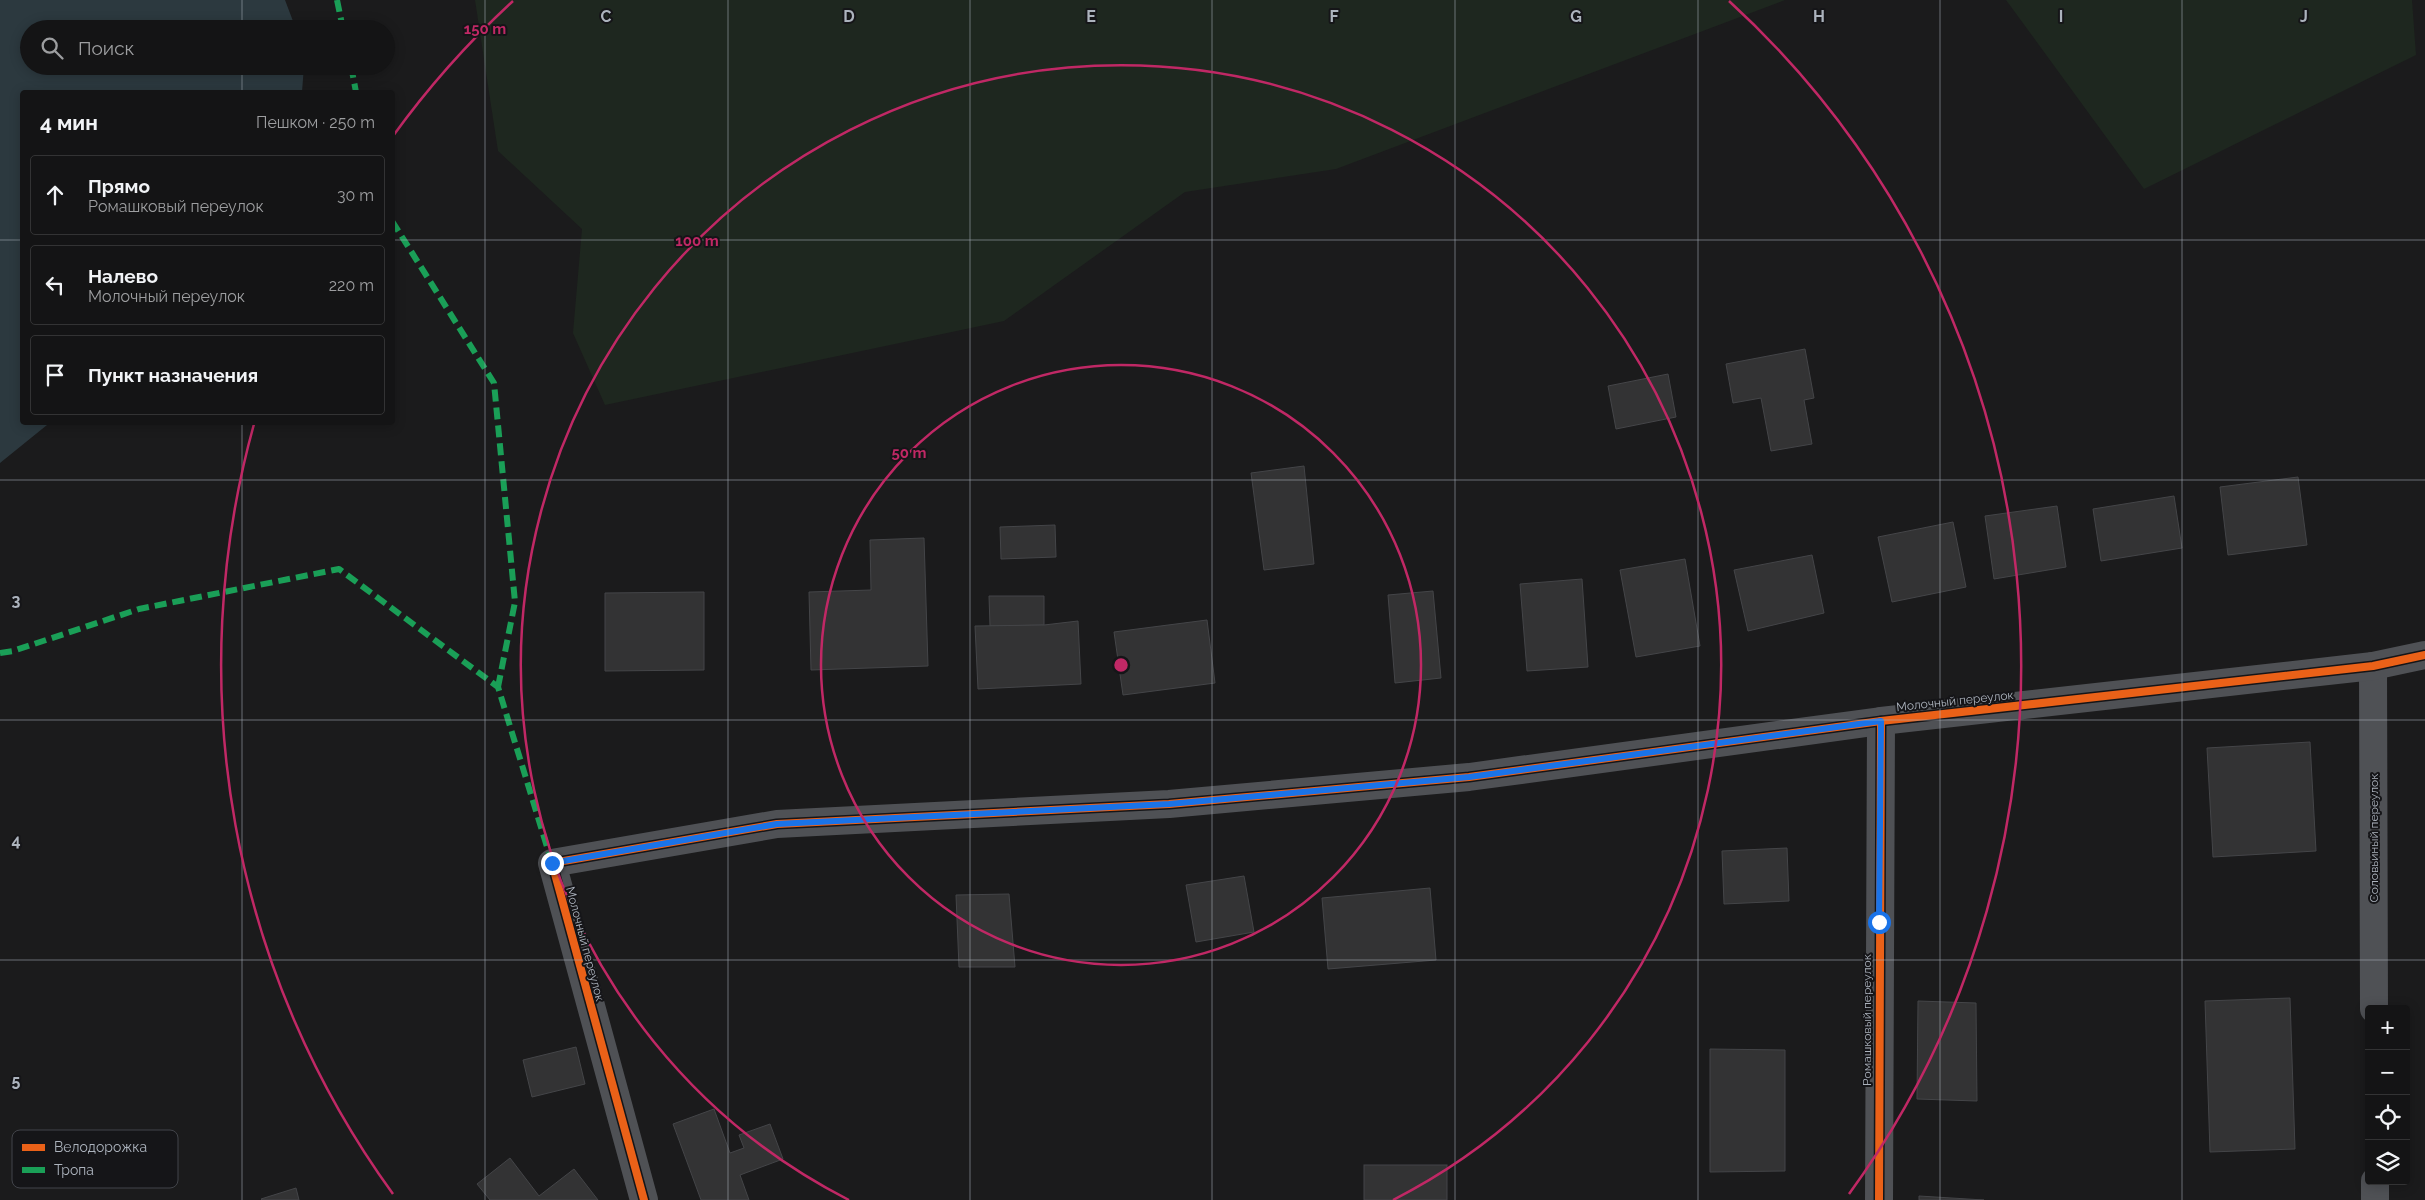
<!DOCTYPE html>
<html lang="ru">
<meta charset="utf-8">
<style>
body{margin:0;font-family:Raleway,sans-serif;background:#1d1d1e;color:#f1f3f6}
.controls{position:absolute;right:15px;bottom:15px;display:grid;overflow:hidden;border-radius:5px;box-shadow:0 2px 12px #0003}
.controls button{width:45px;height:45px;display:grid;place-items:center;padding:0;border:0;border-bottom:1px solid #333334;background:#141415;color:#f1f3f6;font:25px sans-serif}
.stop{position:absolute;width:15px;height:15px;margin:-11px;border:4px solid #1a73e8;border-radius:50%;background:#fff}
.stop.end{background:#1a73e8;border-color:#fff;box-shadow:0 1px 5px #0008}
.list{margin:0;padding:0;list-style:none}
h2{display:flex;justify-content:space-between;align-items:center;height:65px;margin:0;padding:0 20px;font-size:21px}
h2 small{font-size:16px;font-weight:400;color:#9d9ea0}
.list li{display:grid;grid-template-columns:32px 1fr auto;gap:15px;align-items:center;box-sizing:border-box;height:80px;margin:0 10px 10px;padding:0 10px;border:1px solid #333334;border-radius:5px}
.list b{display:block;font-size:19px;white-space:nowrap}
.list p{margin:0;font-size:16px;white-space:nowrap;color:#9d9ea0}
.list em{font-size:16px;font-style:normal;color:#9d9ea0}
.icon{flex:none;width:28px;height:28px;fill:none;stroke:currentColor;stroke-width:2;stroke-linecap:round;stroke-linejoin:round}
.map{position:relative;flex:none;width:2425px;height:1200px;overflow:hidden}
.search{position:absolute;background:#141415;box-shadow:0 2px 12px #0003;left:20px;top:20px;width:375px;height:55px;display:flex;align-items:center;gap:12px;box-sizing:border-box;padding:0 18px;border-radius:28px;color:#9d9ea0;font-size:19px}
.panel{position:absolute;background:#141415;box-shadow:0 2px 12px #0003;left:20px;top:90px;width:375px;height:335px;border-radius:5px}
.map>svg:first-child{display:block}
.green{fill:#1e271f}
.water{fill:#2c393f}
.building{fill:#333334;stroke:#444548}
.lines{fill:none;stroke-linecap:round;stroke-linejoin:round}
.street{stroke:#4f5155;stroke-width:28}
.quiet{stroke:#1a9f57;stroke-width:6;stroke-dasharray:12 6;stroke-linecap:butt}
.cycleway-casing{stroke:#151518;stroke-width:11}
.cycleway{stroke:#ea6118;stroke-width:8}
.route{stroke:#1a73e8;stroke-width:6}
.grid{fill:none;stroke:#acb3bd;stroke-width:1;stroke-opacity:0.55}
.ring{fill:none;stroke:#c02865;stroke-width:2.5}
.labels{text-anchor:middle;stroke-width:4;stroke-linejoin:round;paint-order:stroke}
.street-label{font-size:12px;fill:#acb3bd;stroke:#151518}
.key{fill:#151518;stroke:#42444a;stroke-width:1}
.key-label{font-size:14px;fill:#acb3bd}
.grid-label{font-size:16px;text-anchor:middle;font-weight:bold;fill:#acb3bd;stroke:#151518;stroke-width:4;stroke-linejoin:round;paint-order:stroke}
.centre{fill:#c02865;stroke:#151518;stroke-width:2.5}
.ring-label{font-size:15px;text-anchor:middle;font-weight:bold;fill:#c02865;stroke:#151518;stroke-width:4;stroke-linejoin:round;paint-order:stroke}
</style>
<div class="map">
<svg width="2425" height="1200" viewBox="0 0 2425 1200">
<rect width="100%" height="100%" fill="#1b1b1c"/>
<g class="green">
<polygon points="475,0 1785,0 1336,169 1185,192 1004,321 605,405 573,333 582,229 498,151"/>
<polygon points="2006,0 2412,0 2416,55 2144,189"/>
</g>
<polygon class="water" points="0,0 285,0 296,29 29,29 29,66 304,66 302,92 22,92 22,422 59,423 47,425 0,463"/>
<g class="building">
<polygon points="1805,349 1814,398 1804,400 1812,444 1771,451 1761,398 1733,403 1726,364"/>
<polygon points="1668,374 1676,417 1616,429 1608,386"/>
<polygon points="1304,466 1314,564 1264,570 1251,473"/>
<polygon points="2298,477 2307,545 2228,555 2220,487"/>
<polygon points="2174,496 2182,548 2101,561 2093,509"/>
<polygon points="2057,506 2066,567 1994,579 1985,516"/>
<polygon points="1953,522 1966,587 1892,602 1878,537"/>
<polygon points="1055,525 1056,557 1001,559 1000,527"/>
<polygon points="924,538 928,666 811,670 809,592 871,590 870,540"/>
<polygon points="1812,555 1824,613 1748,631 1734,570"/>
<polygon points="1685,559 1700,646 1636,657 1620,570"/>
<polygon points="1582,579 1588,667 1527,671 1520,584"/>
<polygon points="1433,591 1441,678 1395,683 1388,595"/>
<polygon points="704,592 704,670 605,671 605,593"/>
<polygon points="989,596 1044,596 1044,625 990,626"/>
<polygon points="1207,620 1215,683 1123,695 1114,632"/>
<polygon points="1078,621 1081,684 978,689 975,626 1044,625"/>
<polygon points="2310,742 2316,851 2213,857 2207,748"/>
<polygon points="1787,848 1789,901 1724,904 1722,851"/>
<polygon points="1244,876 1254,932 1196,942 1186,885"/>
<polygon points="1430,888 1436,960 1328,969 1322,898"/>
<polygon points="1009,894 1015,967 959,967 956,895"/>
<polygon points="2290,998 2295,1149 2210,1152 2205,1001"/>
<polygon points="1918,1001 1976,1003 1977,1101 1917,1099"/>
<polygon points="576,1047 585,1084 532,1097 523,1060"/>
<polygon points="1710,1049 1785,1050 1785,1171 1710,1172"/>
<polygon points="714,1109 730,1153 744,1148 739,1135 770,1124 783,1159 740,1175 749,1200 701,1200 673,1124"/>
<polygon points="510,1158 539,1196 574,1169 598,1200 490,1200 477,1184"/>
<rect x="1364" y="1165" width="83" height="35"/>
<polygon points="296,1188 299,1200 262,1200 261,1199"/>
<polygon points="1919,1196 1984,1200 1919,1200"/>
</g>
<g class="lines">
<g class="street">
<polyline points="2373,666 2374,1009"/>
<polyline points="2375,1181 2375,1200"/>
<polyline points="644,1200 552,863 777,824 1169,804 1469,777 1881,721 2373,666 2425,655"/>
<polyline points="1879,1200 1881,721"/>
</g>
<g class="quiet">
<polyline points="337,0 343,29"/>
<polyline points="351,66 356,92"/>
<polyline points="392,221 494,383 515,602 498,687"/>
<polyline points="0,653 13,651 139,609 339,569 498,687 552,863"/>
</g>
<defs>
<g id="cycleway">
<polyline points="644,1200 552,863 777,824 1169,804 1469,777 1881,721 2373,666 2425,655"/>
<polyline points="1879,1200 1881,721"/>
</g>
</defs>
<use href="#cycleway" class="cycleway-casing"/>
<use href="#cycleway" class="cycleway"/>
</g>
<g class="lines">
<polyline class="route" points="552,863 777,824 1169,804 1469,777 1881,721 1879,922"/>
</g>
<path class="grid" d="M 242,0 L 242,29M 485,0 L 485,1200M 728,0 L 728,1200M 970,0 L 970,1200M 1212,0 L 1212,1200M 1455,0 L 1455,1200M 1698,0 L 1698,1200M 1940,0 L 1940,1200M 2182,0 L 2182,1200M 242,66 L 242,92M 0,240 L 22,240M 392,240 L 2425,240M 242,422 L 242,1200M 0,480 L 2425,480M 0,720 L 2425,720M 0,960 L 2425,960"/>
<g class="ring">
<circle cx="1121" cy="665" r="300"/>
<path d="M849 1200A600 600 0 1 1 1393 1200"/>
<path d="M393 1194A900 900 0 0 1 254 424M393 136A900 900 0 0 1 513 1M1729 1A900 900 0 0 1 1849 1194"/>
</g>
<g class="labels">
<g class="street-label">
<text transform="translate(1955 701) rotate(-6)" y="4">Молочный переулок</text>
<text transform="translate(2374 838) rotate(-90)" y="4">Соловьиный переулок</text>
<text transform="translate(585 944) rotate(75)" y="4">Молочный переулок</text>
<text transform="translate(1867 1020) rotate(-90)" y="4">Ромашковый переулок</text>
</g>
</g>
<rect x="12" y="1130" width="166" height="58" rx="8" class="key"/>
<rect x="22" y="1144" width="23" height="7" fill="#ea6118"/>
<rect x="22" y="1167" width="23" height="6" fill="#1a9f57"/>
<g class="key-label">
<text x="54" y="1152">Велодорожка</text>
<text x="54" y="1175">Тропа</text>
</g>
<g class="grid-label">
<text x="606" y="22">C</text>
<text x="849" y="22">D</text>
<text x="1091" y="22">E</text>
<text x="1334" y="22">F</text>
<text x="1576" y="22">G</text>
<text x="1819" y="22">H</text>
<text x="2061" y="22">I</text>
<text x="2304" y="22">J</text>
<text x="16" y="606">3</text>
<text x="16" y="846">4</text>
<text x="16" y="1086">5</text>
</g>
<circle cx="1121" cy="665" r="8" class="centre"/>
<g class="ring-label">
<text x="485" y="34">150 m</text>
<text x="697" y="246">100 m</text>
<text x="909" y="458">50 m</text>
</g>
</svg>
<div class="controls">
<button>+</button>
<button>−</button>
<button><svg class="icon" aria-label="locate" viewBox="0 0 24 24"><circle cx="12" cy="12" r="6"/><path d="M12 2v4M12 18v4M2 12h4M18 12h4"/></svg></button>
<button><svg class="icon" aria-label="layers" viewBox="0 0 24 24"><path d="M12 4l9 5-9 5-9-5zM3 14l9 5 9-5"/></svg></button>
</div>
<div class="stop" style="left:1879px;top:922px"></div>
<div class="stop end" style="left:552px;top:863px"></div>
<div class="search"><svg class="icon" aria-label="search" viewBox="0 0 24 24"><circle cx="10" cy="10" r="6"/><path d="M15 15l6 6"/></svg>Поиск</div>
<section class="panel">
<h2>4 мин<small>Пешком · 250 m</small></h2>
<ul class="list">
<li><svg class="icon" aria-label="ahead" viewBox="0 0 24 24"><path d="M12 20V5M6 11l6-6 6 6"/></svg><div><b>Прямо</b><p>Ромашковый переулок</p></div><em>30 m</em></li>
<li><svg class="icon" aria-label="left" viewBox="0 0 24 24"><path d="M17 20v-9H6M10 6l-5 5 5 5"/></svg><div><b>Налево</b><p>Молочный переулок</p></div><em>220 m</em></li>
<li><svg class="icon" aria-label="arrive" viewBox="0 0 24 24"><path d="M6 21V4h12l-3 4 3 4H6"/></svg><div><b>Пункт назначения</b></div></li>
</ul>
</section>
</div>
